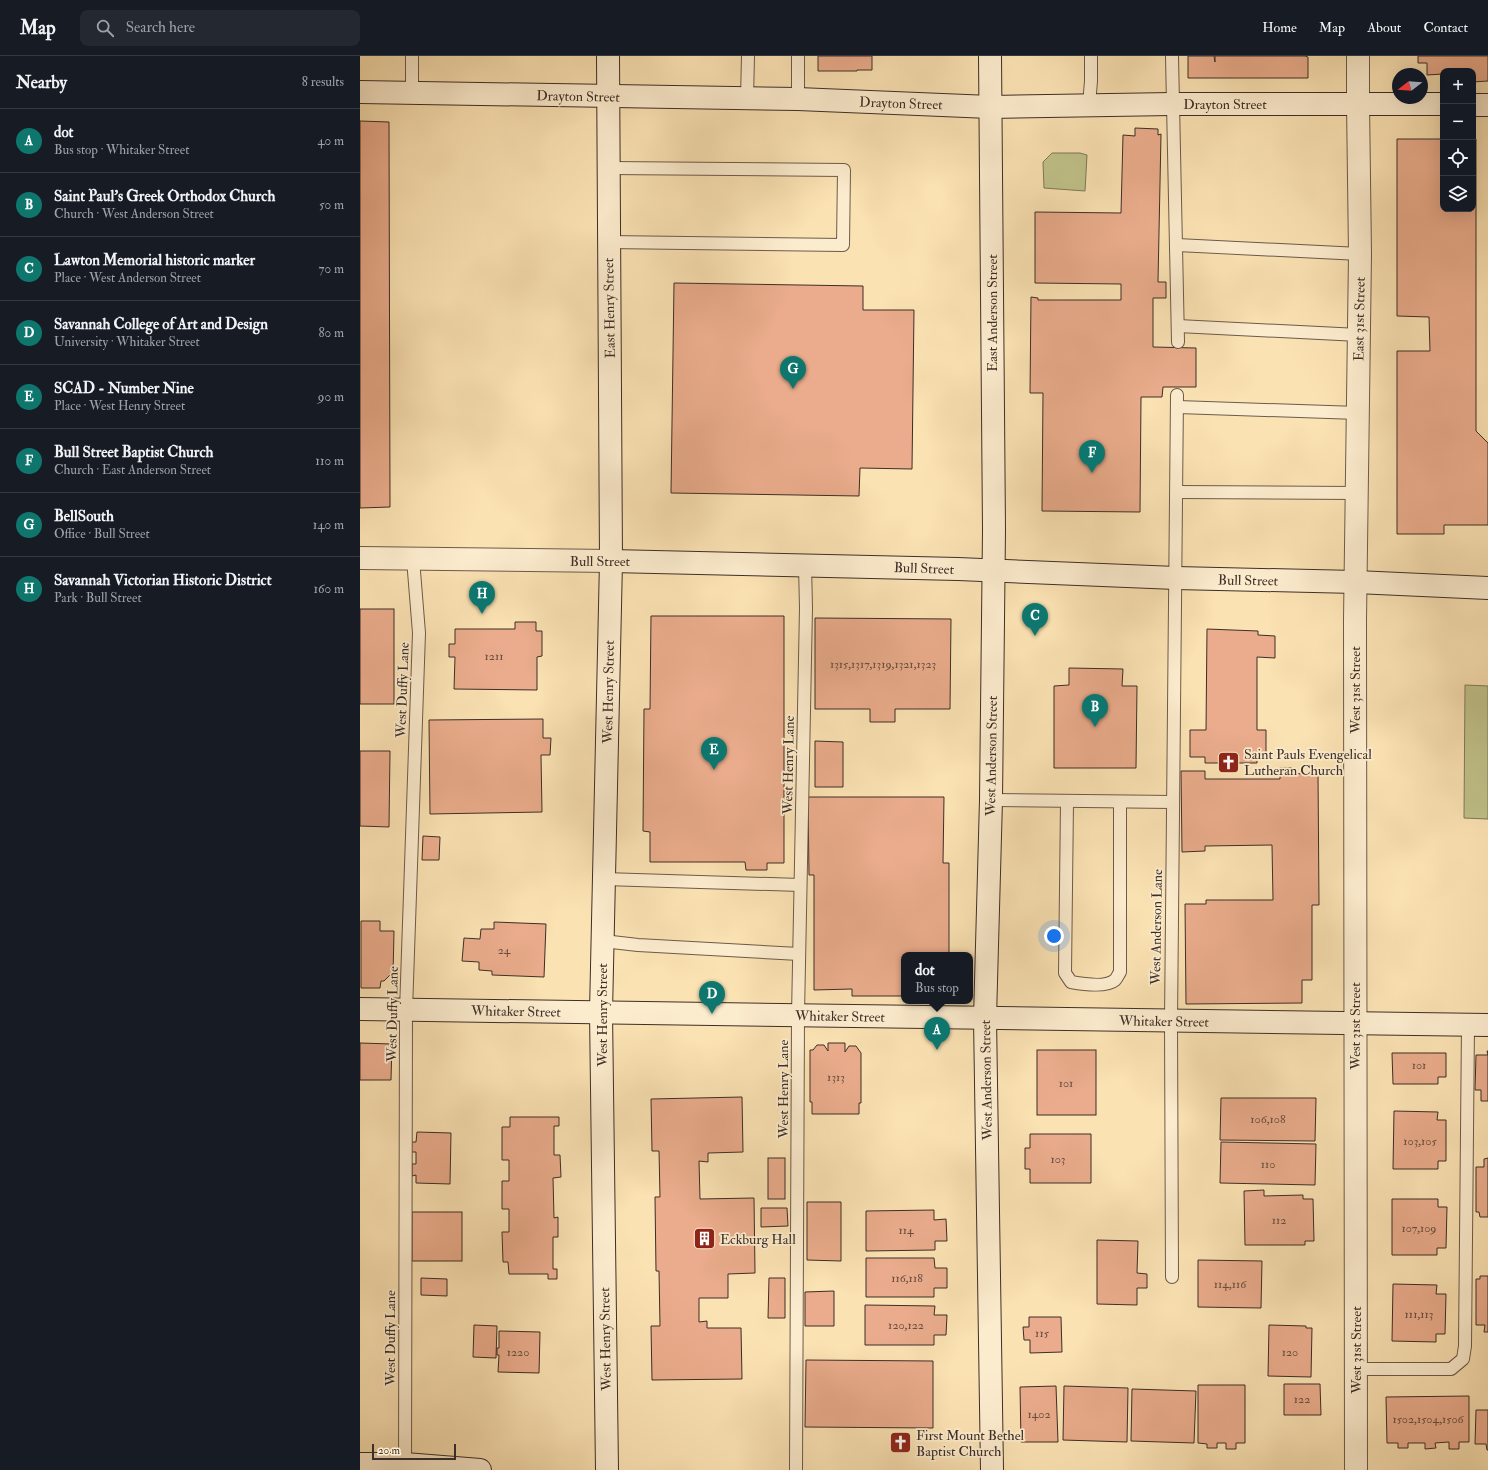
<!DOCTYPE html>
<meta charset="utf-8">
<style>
body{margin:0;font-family:"IM FELL Double Pica",serif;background:#242831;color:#f1f3f6}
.controls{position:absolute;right:12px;top:12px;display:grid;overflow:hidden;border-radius:8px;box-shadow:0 4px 16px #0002}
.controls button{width:36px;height:36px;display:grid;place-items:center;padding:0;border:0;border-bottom:1px solid #363941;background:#171b24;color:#f1f3f6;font:20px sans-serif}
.compass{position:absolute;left:1032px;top:12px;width:36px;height:36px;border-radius:50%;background:#171b24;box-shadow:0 4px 16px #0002;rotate:253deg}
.scale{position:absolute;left:12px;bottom:10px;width:84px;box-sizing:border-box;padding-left:4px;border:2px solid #3d2e27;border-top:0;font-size:11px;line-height:14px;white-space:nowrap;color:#3d2e27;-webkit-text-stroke:3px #fcecce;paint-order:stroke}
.you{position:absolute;left:694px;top:880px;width:14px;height:14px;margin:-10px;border:3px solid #fff;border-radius:50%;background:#1a73e8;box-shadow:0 0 0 6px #1a73e833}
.badge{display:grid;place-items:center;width:26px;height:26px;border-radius:50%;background:#0f766e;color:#fff;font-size:13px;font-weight:700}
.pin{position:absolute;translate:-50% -33px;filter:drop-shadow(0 1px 2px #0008)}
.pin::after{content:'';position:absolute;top:21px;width:14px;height:12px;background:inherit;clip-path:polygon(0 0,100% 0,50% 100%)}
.popup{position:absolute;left:541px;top:896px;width:72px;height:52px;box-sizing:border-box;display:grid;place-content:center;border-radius:8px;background:#171b24;filter:drop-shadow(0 1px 3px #0005);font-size:13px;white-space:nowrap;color:#9ea1a6}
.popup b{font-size:15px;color:#f1f3f6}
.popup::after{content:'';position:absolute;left:50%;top:100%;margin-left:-8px;border:8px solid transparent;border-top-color:#171b24}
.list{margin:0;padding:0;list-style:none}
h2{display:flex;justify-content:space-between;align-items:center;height:52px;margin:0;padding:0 16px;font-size:17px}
h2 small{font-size:13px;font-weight:400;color:#9ea1a6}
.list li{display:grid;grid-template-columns:26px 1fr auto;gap:12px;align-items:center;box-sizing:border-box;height:64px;padding:0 16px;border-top:1px solid #363941}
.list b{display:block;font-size:15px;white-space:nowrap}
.list p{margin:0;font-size:13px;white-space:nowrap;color:#9ea1a6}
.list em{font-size:13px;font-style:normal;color:#9ea1a6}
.icon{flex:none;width:22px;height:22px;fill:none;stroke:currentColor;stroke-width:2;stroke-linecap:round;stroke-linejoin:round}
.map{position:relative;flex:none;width:1128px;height:1414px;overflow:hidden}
header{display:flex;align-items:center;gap:24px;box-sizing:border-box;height:56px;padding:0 20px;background:#171b24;border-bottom:1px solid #363941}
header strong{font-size:19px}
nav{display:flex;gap:22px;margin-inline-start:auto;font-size:14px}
.search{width:280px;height:36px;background:#242831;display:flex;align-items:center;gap:10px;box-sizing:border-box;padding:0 14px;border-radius:8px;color:#9ea1a6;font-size:15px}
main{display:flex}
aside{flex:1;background:#171b24}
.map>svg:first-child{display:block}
.green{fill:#c1c38b;stroke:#7f7859}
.building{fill:#eaac8c;stroke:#3d2e27}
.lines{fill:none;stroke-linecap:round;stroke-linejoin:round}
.lane-casing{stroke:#6c5b4a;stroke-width:14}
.street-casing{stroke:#6c5b4a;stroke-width:24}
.secondary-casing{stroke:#3d2e27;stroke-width:24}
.lane{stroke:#fcecce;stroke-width:12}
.street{stroke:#fcecce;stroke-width:22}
.secondary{stroke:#fcecce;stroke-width:22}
.labels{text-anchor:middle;stroke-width:3.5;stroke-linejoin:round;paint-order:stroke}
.number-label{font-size:12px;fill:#684e40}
.street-label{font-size:14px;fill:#3d2e27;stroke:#fcecce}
.poi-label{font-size:14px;fill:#3d2e27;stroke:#fcecce;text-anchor:start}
</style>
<header>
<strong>Map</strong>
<div class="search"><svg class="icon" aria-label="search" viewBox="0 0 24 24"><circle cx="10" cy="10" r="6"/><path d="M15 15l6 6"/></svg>Search here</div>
<nav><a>Home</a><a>Map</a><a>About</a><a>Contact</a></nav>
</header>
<main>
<aside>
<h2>Nearby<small>8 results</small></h2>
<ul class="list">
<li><span class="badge">A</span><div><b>dot</b><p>Bus stop · Whitaker Street</p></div><em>40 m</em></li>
<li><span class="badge">B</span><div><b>Saint Paul's Greek Orthodox Church</b><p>Church · West Anderson Street</p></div><em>50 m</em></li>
<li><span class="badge">C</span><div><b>Lawton Memorial historic marker</b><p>Place · West Anderson Street</p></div><em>70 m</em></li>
<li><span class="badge">D</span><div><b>Savannah College of Art and Design</b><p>University · Whitaker Street</p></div><em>80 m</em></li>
<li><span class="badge">E</span><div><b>SCAD - Number Nine</b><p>Place · West Henry Street</p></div><em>90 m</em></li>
<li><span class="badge">F</span><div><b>Bull Street Baptist Church</b><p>Church · East Anderson Street</p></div><em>110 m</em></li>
<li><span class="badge">G</span><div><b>BellSouth</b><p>Office · Bull Street</p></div><em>140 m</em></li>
<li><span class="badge">H</span><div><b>Savannah Victorian Historic District</b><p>Park · Bull Street</p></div><em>160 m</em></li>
</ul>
</aside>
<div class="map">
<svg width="1128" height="1414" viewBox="0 0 1128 1414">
<rect width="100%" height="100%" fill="#fbe2b3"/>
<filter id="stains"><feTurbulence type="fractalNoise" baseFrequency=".005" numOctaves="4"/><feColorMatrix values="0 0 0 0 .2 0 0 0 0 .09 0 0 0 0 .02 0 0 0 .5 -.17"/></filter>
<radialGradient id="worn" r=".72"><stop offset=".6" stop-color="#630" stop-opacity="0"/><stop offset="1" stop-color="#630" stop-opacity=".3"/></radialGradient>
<g class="green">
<polygon points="692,97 720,97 727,99 725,135 684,132 683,106"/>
<polygon points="1105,629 1128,630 1128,763 1104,762"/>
</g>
<g class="building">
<polygon points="458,0 512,0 512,14 497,14 497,15 458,15"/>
<polygon points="828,0 854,0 855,6 855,0 945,0 948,1 948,22 828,22"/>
<polygon points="1058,0 1128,0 1128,25 1113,26 1113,15 1083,15 1083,18 1067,19 1067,7 1058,7"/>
<polygon points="0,65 29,66 30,451 0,452"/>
<polygon points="775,72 798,73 798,79 801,78 798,226 806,226 806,242 793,242 793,291 836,292 836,331 803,331 802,341 781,341 780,456 682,455 683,337 670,337 671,241 678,242 678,244 761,244 761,228 675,227 675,156 761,157 763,79 775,80"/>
<polygon points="1037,83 1083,83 1083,153 1113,153 1113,83 1116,83 1116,375 1128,387 1128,469 1084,469 1084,478 1037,478 1037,295 1070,295 1069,261 1037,260"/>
<polygon points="314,227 503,230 503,254 554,254 552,413 500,412 499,440 311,437"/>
<rect x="0" y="553" width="34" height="95"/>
<polygon points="291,560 424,560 424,807 407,807 407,814 386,814 385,806 290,806 290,776 283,775 284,653 290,653"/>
<polygon points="455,562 591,563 590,653 535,653 535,666 510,666 510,653 455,653"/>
<polygon points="155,566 176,566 176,575 182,575 182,600 177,601 177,634 94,633 95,601 89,601 89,588 95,588 95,573 155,573"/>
<polygon points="847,573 898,575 898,579 915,580 915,602 897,601 897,674 906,674 906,702 897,702 897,707 845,707 845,701 830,701 830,674 846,674"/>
<polygon points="709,612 763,613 762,630 777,630 776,712 694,712 694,630 709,629"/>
<polygon points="183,663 183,682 191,682 190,699 181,699 182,756 70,758 69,664"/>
<polygon points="455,685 483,686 483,731 455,731"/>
<polygon points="0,695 30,695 29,771 0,770"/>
<polygon points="920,712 932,712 933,718 958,717 959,849 952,849 952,924 942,924 942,947 826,948 825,848 846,848 846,844 913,844 912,789 845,790 845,795 822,796 821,715 845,715 845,723 920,723"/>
<polygon points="448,741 584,741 583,807 589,807 589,899 544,899 544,940 492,940 492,933 454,934 454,819 449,819"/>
<polygon points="63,780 80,781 79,804 62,804"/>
<polygon points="1,865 20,865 20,875 34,875 33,919 30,919 24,925 21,925 20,932 1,932"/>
<polygon points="134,866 186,868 184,921 132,919 132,915 119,914 119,906 102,905 104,882 120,883 121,873 134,873"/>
<polygon points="0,987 32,988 31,1024 0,1024"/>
<polygon points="468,987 485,987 485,996 489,990 496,990 501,997 501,1047 499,1047 499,1058 452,1058 452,1046 450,1046 450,994 453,994 457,989 464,989 468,995"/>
<rect x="677" y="994" width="59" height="65"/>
<polygon points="1127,995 1128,995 1128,1045 1121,1045 1121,1034 1115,1034 1116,999 1128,999"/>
<polygon points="1032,997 1086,997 1086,1021 1078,1021 1078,1028 1033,1028"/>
<polygon points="382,1041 383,1096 348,1097 348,1106 339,1105 340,1143 394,1142 395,1217 368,1218 368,1242 339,1242 339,1266 347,1265 347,1272 381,1272 382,1323 292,1324 291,1270 300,1270 299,1215 296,1215 295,1141 300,1141 299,1095 292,1095 291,1043"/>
<polygon points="861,1042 956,1042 955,1085 860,1084"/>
<polygon points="1034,1055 1078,1056 1077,1064 1086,1064 1086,1105 1078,1105 1078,1113 1033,1113"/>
<polygon points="150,1061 199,1061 199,1070 194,1070 194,1099 200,1099 201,1121 193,1122 194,1162 198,1161 198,1181 193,1181 193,1213 197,1213 197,1223 188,1223 188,1218 149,1218 148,1206 143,1206 142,1176 149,1176 149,1153 142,1153 142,1125 149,1125 149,1104 142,1104 142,1071 150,1071"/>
<polygon points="57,1076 91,1077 90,1128 56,1127 56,1119 52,1120 52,1108 56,1108 56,1096 51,1096 51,1086 56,1086"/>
<polygon points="670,1078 731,1078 731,1127 670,1127 670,1113 665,1113 665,1092 670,1092"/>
<polygon points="861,1086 956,1088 955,1129 860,1127"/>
<rect x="408" y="1102" width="17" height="41"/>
<polygon points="1128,1102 1128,1161 1120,1161 1119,1156 1116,1156 1116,1111 1124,1111 1124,1103"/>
<polygon points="904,1134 904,1140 943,1139 943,1143 953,1143 954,1185 945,1185 945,1189 885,1189 884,1135"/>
<polygon points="1032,1143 1078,1143 1078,1151 1087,1151 1086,1192 1077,1192 1077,1199 1032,1199"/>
<polygon points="447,1146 481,1146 481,1205 447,1204"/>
<polygon points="401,1152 427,1152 428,1170 401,1171"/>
<polygon points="574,1154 574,1164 586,1163 587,1185 575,1185 575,1194 506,1195 506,1155"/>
<rect x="52" y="1156" width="50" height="49"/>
<polygon points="737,1184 778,1185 777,1217 787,1218 787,1232 777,1232 777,1249 737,1248"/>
<polygon points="506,1202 574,1202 575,1212 587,1212 587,1232 574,1232 574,1241 506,1241"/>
<polygon points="838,1204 902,1205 901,1252 838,1251"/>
<polygon points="1120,1220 1128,1220 1128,1276 1124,1276 1125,1269 1116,1269 1116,1223 1120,1223"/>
<polygon points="61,1222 87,1223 87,1240 61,1239"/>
<polygon points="409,1222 425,1222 425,1262 408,1262"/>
<polygon points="1033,1228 1077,1229 1076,1238 1086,1238 1085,1278 1076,1278 1076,1286 1032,1285"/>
<polygon points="474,1235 474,1270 445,1270 445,1236"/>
<polygon points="505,1249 575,1250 574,1259 587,1259 586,1279 574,1279 574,1289 505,1289"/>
<polygon points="669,1261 701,1261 702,1296 670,1297 670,1284 664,1284 663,1271 669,1271"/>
<polygon points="114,1269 137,1270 136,1302 113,1301"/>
<polygon points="909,1269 946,1270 946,1272 952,1272 951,1321 908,1320"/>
<polygon points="139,1275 180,1276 179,1317 138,1316 139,1299 137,1299 137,1292 139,1292"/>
<polygon points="446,1304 573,1305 573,1372 445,1371"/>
<polygon points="924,1328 960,1328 961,1359 924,1359"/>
<polygon points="838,1329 885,1329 885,1387 876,1387 876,1393 866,1393 866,1387 857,1387 857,1392 847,1392 847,1388 838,1387"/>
<polygon points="696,1330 698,1386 661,1386 660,1331"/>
<polygon points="704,1330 768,1332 767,1386 703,1384"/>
<polygon points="772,1333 836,1335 834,1387 771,1385"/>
<polygon points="1109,1340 1109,1386 1099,1386 1099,1393 1089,1393 1089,1386 1075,1387 1076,1392 1065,1393 1065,1387 1048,1387 1048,1392 1038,1392 1038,1387 1027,1387 1026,1341"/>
<polygon points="1116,1354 1128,1354 1128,1394 1127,1394 1126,1388 1115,1388"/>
</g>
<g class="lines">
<defs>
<g id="lane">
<polyline points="812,0 818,286"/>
<polyline points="52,38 52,0"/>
<polyline points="387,42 388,0"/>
<polyline points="438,43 438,0"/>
<polyline points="729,49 731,25 731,0"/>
<polyline points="248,186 483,189 484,114 248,112"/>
<polyline points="817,189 1000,198"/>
<polyline points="818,270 999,279"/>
<polyline points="818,351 998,357"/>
<polyline points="817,436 997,437"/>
<polyline points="631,744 813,746"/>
<path d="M 707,746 L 705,917 L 711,926 C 722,928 746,932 755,924 C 757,922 758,919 760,916 L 760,746"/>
<polyline points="244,823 440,829"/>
<polyline points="243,885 278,889 439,898"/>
<polyline points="812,1221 811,965 817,339"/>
<polyline points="996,1313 1091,1313 1103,1303 1105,1290 1108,969"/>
<polyline points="45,1414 46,954 59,577 53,503"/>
<polyline points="436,1414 438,959 446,552 445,509"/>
</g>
<g id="street">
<polyline points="0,502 251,505"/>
<polyline points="996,1414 995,564 1000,198 998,47 998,0"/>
</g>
<g id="secondary">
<polyline points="630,0 634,474 631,744 625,962 632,1414"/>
<polyline points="0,36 438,43 630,51 812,48 1083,48"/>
<polyline points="1113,49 1128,49"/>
<polyline points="251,505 598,513 816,522 996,526 1128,532"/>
<polyline points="0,953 1128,969"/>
<polyline points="0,1408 45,1408 120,1414"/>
<polyline points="247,1414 241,956 251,505 248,0"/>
</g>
</defs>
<use href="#lane" class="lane-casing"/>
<use href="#street" class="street-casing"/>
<use href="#secondary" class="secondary-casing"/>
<use href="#lane" class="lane"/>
<use href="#street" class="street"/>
<use href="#secondary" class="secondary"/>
</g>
<defs>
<symbol id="church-square" viewBox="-11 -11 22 22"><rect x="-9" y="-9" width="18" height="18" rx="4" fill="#8f2418" stroke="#fcecce"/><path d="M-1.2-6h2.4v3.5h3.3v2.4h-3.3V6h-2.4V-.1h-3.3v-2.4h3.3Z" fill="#fff"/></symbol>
<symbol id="building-square" viewBox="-11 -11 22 22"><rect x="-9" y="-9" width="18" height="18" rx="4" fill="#8f2418" stroke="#fcecce"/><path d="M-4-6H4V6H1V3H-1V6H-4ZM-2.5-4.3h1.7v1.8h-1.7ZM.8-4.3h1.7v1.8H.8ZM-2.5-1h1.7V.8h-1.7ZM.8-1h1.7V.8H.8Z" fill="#fff"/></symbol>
</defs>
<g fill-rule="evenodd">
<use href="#church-square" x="856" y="694" width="25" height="25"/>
<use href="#building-square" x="332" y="1170" width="25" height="25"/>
<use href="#church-square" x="528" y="1374" width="25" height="25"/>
</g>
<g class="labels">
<g class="number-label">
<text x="134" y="604">1211</text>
<text x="523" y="612">1315,1317,1319,1321,1323</text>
<text x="144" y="898">24</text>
<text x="1059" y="1013">101</text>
<text x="476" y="1025">1313</text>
<text x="706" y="1031">101</text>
<text x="908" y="1067">106,108</text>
<text x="1060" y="1089">103,105</text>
<text x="698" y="1107">103</text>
<text x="908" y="1112">110</text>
<text x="919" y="1168">112</text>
<text x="1059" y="1176">107,109</text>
<text x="546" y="1178">114</text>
<text x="547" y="1226">116,118</text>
<text x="870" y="1232">114,116</text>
<text x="1059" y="1262">111,113</text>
<text x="546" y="1273">120,122</text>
<text x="682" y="1281">115</text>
<text x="158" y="1300">1220</text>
<text x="930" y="1300">120</text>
<text x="942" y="1347">122</text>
<text x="679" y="1362">1402</text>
<text x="1068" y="1367">1502,1504,1506</text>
</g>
<g class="street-label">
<text transform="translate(218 40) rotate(1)" y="5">Drayton Street</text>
<text transform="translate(541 47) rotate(2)" y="5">Drayton Street</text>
<text x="865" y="53">Drayton Street</text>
<text transform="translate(249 252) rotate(-91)" y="5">East Henry Street</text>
<text transform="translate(632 257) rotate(-90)" y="5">East Anderson Street</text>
<text transform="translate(999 263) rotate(-89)" y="5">East 31st Street</text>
<text x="240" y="510">Bull Street</text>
<text transform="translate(564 512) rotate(2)" y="5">Bull Street</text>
<text transform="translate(888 524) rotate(1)" y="5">Bull Street</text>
<text transform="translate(42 634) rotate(-88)" y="5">West Duffy Lane</text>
<text transform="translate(995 634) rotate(-90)" y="5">West 31st Street</text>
<text transform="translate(248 636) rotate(-89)" y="5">West Henry Street</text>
<text transform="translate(631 700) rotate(-89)" y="5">West Anderson Street</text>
<text transform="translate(428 709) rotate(-89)" y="5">West Henry Lane</text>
<text transform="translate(796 871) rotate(-89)" y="5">West Anderson Lane</text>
<text transform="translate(156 955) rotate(1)" y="5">Whitaker Street</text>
<text transform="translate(32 958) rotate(-89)" y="5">West Duffy Lane</text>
<text transform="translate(242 959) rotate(-90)" y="5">West Henry Street</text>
<text transform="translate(480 960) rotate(1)" y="5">Whitaker Street</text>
<text transform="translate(804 965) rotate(1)" y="5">Whitaker Street</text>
<text transform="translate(995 970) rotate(-90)" y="5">West 31st Street</text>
<text transform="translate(626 1024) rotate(-91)" y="5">West Anderson Street</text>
<text transform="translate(423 1033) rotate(-90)" y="5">West Henry Lane</text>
<text transform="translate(30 1282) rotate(-90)" y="5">West Duffy Lane</text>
<text transform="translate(245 1283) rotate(-91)" y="5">West Henry Street</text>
<text transform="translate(996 1294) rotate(-90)" y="5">West 31st Street</text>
</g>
<g class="poi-label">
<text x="884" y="703">Saint Pauls Evengelical<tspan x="884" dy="16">Lutheran Church</tspan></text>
<text x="360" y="1188">Eckburg Hall</text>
<text x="556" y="1384">First Mount Bethel<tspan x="556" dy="16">Baptist Church</tspan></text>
</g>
</g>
<rect width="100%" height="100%" filter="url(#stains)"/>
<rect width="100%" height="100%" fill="url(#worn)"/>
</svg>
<div class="controls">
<button>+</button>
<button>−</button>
<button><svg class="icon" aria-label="locate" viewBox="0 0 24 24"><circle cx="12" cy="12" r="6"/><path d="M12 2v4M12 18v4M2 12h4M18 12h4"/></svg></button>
<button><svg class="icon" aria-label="layers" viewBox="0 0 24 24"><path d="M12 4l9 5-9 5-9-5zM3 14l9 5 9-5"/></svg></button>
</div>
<svg class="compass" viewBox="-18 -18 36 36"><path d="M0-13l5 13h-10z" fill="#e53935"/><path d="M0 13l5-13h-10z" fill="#9ea1a6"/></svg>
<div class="scale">20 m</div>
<div class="you"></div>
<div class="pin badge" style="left:577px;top:994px">A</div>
<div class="popup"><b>dot</b>Bus stop</div>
<div class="pin badge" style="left:735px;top:671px">B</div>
<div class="pin badge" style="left:675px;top:580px">C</div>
<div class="pin badge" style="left:352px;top:958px">D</div>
<div class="pin badge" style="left:354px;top:714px">E</div>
<div class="pin badge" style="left:732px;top:417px">F</div>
<div class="pin badge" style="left:433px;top:333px">G</div>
<div class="pin badge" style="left:122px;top:558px">H</div>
</div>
</main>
